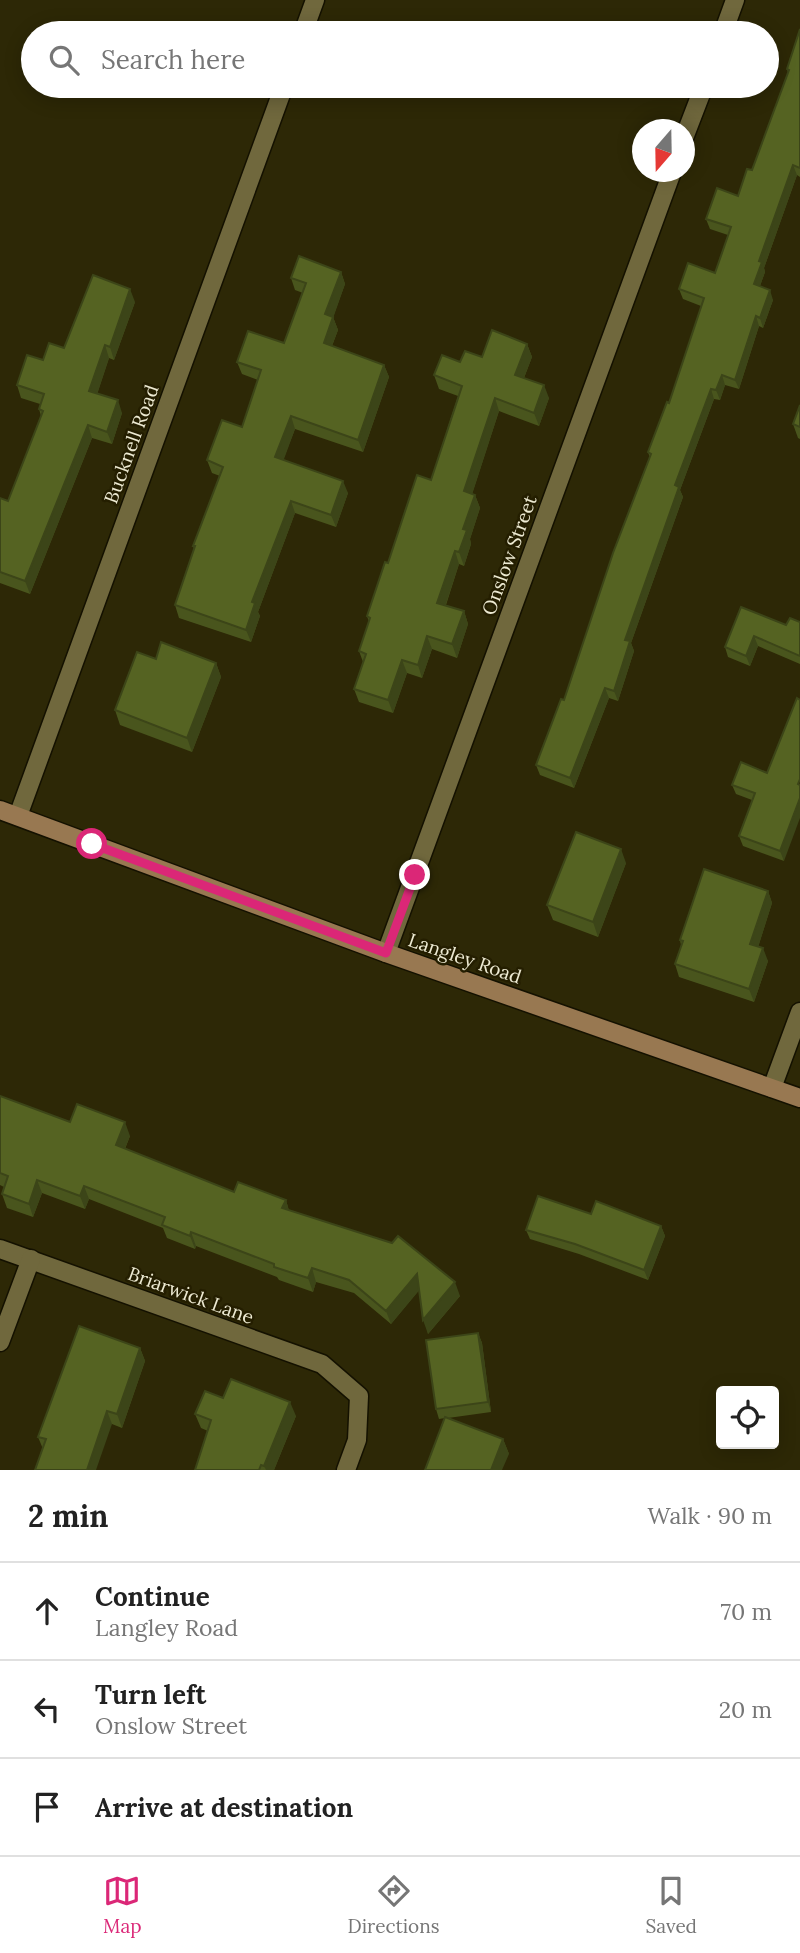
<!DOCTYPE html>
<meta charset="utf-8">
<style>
body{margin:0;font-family:Lora,serif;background:#f2f2f2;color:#222}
.controls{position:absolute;right:21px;bottom:21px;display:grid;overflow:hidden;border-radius:7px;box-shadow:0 4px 18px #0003}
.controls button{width:63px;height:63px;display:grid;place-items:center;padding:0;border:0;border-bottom:2px solid #e0e0e0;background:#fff;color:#222;font:35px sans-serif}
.compass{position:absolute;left:632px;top:119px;width:63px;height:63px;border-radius:50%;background:#fff;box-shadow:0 4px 18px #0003;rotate:200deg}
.stop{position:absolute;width:21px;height:21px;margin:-16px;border:5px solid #db2777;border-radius:50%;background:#fff}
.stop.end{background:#db2777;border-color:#fff;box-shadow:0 2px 7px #0008}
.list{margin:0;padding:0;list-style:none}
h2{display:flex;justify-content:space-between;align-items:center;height:91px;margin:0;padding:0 28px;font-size:30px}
h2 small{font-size:23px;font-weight:400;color:#767676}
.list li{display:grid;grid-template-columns:46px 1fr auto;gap:21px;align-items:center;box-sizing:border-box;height:98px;padding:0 28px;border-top:2px solid #e0e0e0}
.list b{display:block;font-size:26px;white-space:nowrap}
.list p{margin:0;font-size:23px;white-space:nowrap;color:#767676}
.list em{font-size:23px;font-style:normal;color:#767676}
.icon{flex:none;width:38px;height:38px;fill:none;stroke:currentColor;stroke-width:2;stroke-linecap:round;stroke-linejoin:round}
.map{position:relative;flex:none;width:800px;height:1470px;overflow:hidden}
.search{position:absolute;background:#fff;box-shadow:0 4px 18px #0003;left:21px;right:21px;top:21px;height:77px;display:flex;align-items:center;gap:18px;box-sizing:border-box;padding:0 24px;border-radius:38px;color:#767676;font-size:26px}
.sheet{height:385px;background:#fff}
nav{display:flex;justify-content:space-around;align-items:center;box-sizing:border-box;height:98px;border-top:2px solid #e0e0e0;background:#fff;font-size:19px;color:#767676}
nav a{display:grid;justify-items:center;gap:4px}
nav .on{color:#db2777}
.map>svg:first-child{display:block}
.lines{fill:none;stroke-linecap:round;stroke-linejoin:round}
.street-casing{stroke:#141100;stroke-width:21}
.secondary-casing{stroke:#141100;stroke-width:21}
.street{stroke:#70683d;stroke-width:18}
.secondary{stroke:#987851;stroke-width:18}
.wall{fill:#49551d}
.shaded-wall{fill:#3c4518}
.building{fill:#556322;stroke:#3c4518;stroke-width:2}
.route{stroke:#db2777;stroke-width:9}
.labels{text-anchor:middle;stroke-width:5;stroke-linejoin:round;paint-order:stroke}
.street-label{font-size:19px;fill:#edead2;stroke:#241e00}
</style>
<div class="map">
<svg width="800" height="1470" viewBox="0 0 800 1470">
<rect width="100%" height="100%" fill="#2d2806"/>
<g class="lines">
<defs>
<g id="street">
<polyline points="303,33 315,0"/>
<polyline points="723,33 735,0"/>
<polyline points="684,138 704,86"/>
<polyline points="18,816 284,86"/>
<polyline points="386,953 672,172"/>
<polyline points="772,1088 800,1012"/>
<polyline points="0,1249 322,1364 359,1396 357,1440 346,1470"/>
<polyline points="0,1342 31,1259"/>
</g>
<polyline id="secondary" points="0,810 386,953 800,1098"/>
</defs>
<use href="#street" class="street-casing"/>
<use href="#secondary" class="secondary-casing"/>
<use href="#street" class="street"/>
<use href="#secondary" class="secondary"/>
</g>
<g class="wall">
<polygon points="800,29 800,177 797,175 764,268 765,272 760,286 773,300 763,328 759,326 739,389 725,385 720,400 714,399 680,490 683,497 631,643 634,651 618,701 609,698 574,788 540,775 536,765 564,700 650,458 648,452 669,403 701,306 683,299 679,289 715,273 728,235 710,229 706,219 738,196 752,170 788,73 787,69"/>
<polygon points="341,272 345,284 333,317 338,330 332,346 384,365 389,377 363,452 295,429 283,460 348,493 336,527 295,513 258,612 260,616 251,642 179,618 175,605 194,549 193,546 220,476 212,473 207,460 242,427 258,380 242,374 237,362 284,343 303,293 295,290 291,278"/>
<polygon points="135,302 114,360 109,358 97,394 122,413 112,444 92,438 30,594 0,583 0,498 8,501 41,416 39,409 40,404 21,398 17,385 43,360 64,348"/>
<polygon points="527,344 532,357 524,378 549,398 539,426 499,411 472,494 475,495 480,508 470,539 471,544 464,566 459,564 446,605 464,611 468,624 457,658 432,649 422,678 407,673 393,713 359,702 354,689 363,662 359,651 369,622 367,616 388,563 431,480 458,396 439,389 434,375 460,362 482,357"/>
<polygon points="800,405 800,439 798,438 793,424"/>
<polygon points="800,622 800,664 758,646 750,666 728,657 725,647 786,625"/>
<polygon points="156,659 216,663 221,677 192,752 120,725 115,710"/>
<polygon points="767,773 784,861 743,846 739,836 752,800 736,794 732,785"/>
<polygon points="626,863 598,937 553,920 547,905"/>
<polygon points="768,891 772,903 758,947 768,961 754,1002 679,977 675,964 681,945 680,940"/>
<polygon points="0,1096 70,1122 130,1136 125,1149 234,1192 286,1200 289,1211 460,1296 428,1334 419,1290 391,1324 354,1293 316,1282 313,1292 279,1280 277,1277 196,1246 195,1249 167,1238 163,1228 89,1199 85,1209 42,1193 33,1217 7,1208 2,1194 4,1187 0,1185"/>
<polygon points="591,1214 661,1226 665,1236 648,1280 579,1254 530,1239 526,1230"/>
<polygon points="478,1333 482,1343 491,1412 448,1418 503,1439 509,1454 445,1418 439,1419 436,1409"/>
<polygon points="140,1348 145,1361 122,1428 112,1424 43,1449 38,1437"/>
<polygon points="223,1398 296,1416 274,1470 195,1470 208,1431 201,1428 195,1414"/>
</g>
<g class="shaded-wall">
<polygon points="793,165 797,175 764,268 765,272 757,294 754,284 759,261"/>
<polygon points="341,272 345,284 330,327 325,314"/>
<polygon points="130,289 135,302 114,360 110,347"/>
<polygon points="770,290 773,300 763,328 760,318"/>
<polygon points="756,316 759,326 739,389 735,380"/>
<polygon points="333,317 338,330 328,356 324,343"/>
<polygon points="527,344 532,357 520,388 515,375"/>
<polygon points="105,345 109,358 94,404 89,391"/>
<polygon points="384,365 389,377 363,452 358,440"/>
<polygon points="722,375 725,385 720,400 716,390"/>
<polygon points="544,385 549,398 539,426 534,413"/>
<polygon points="711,389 714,399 680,490 683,497 631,643 634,651 618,701 614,691 625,640 675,485"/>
<polygon points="495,398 499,411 469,504 464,491"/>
<polygon points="118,400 122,413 112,444 107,432"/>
<polygon points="291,416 295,429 280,470 275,457"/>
<polygon points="88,425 92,438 30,594 25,581"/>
<polygon points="343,481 348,493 336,527 331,515"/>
<polygon points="475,495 480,508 470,539 471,544 464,566 459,552 463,529"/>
<polygon points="291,501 295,513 258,612 260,616 251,642 246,630 252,602"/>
<polygon points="455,551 459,564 442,616 437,603"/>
<polygon points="464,611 468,624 457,658 452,644"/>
<polygon points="427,636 432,649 422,678 418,665"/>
<polygon points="754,636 758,646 750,666 746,656"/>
<polygon points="402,660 407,673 393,713 388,700"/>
<polygon points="216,663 221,677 192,752 187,738"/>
<polygon points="605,688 609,698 574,788 570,778"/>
<polygon points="800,798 800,818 784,861 780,851"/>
<polygon points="621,849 626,863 598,937 593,922"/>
<polygon points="768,891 772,903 755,957 750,944"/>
<polygon points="763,948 768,961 754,1002 749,989"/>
<polygon points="125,1122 130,1136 121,1158 116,1145"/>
<polygon points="37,1180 42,1193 33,1217 29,1204"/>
<polygon points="84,1186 89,1199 85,1209 80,1196"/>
<polygon points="286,1200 290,1214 282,1208"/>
<polygon points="661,1226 665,1236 648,1280 644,1270"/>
<polygon points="191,1232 196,1246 195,1249 190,1236"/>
<polygon points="312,1268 316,1282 313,1292 308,1278"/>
<polygon points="417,1274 422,1287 391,1324 386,1311"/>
<polygon points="455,1282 460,1296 428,1334 423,1320"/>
<polygon points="478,1333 482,1343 491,1412 488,1402"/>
<polygon points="140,1348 145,1361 122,1428 117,1414"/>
<polygon points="290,1402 296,1416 274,1470 266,1470 264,1466"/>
<polygon points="107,1411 112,1424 96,1470 87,1470"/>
<polygon points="503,1439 509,1454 502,1470 491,1470"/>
</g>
<g class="building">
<polygon points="800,29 800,168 793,165 759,261 762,262 754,284 770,290 760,318 756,316 735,380 722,375 716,390 711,389 675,485 679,487 625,640 630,641 614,691 605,688 570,778 536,765 561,699 564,700 613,553 651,454 648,452 667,402 669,403 704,298 679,289 688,263 715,273 731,227 706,219 717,188 738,196 747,169 752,170 789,70 787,69"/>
<polygon points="299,256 341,272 325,314 333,317 324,343 384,365 358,440 291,416 275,457 343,481 331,515 291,501 252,602 255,603 246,630 175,605 195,546 193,546 223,467 207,460 222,420 242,427 261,370 237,362 248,331 284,343 306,283 291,278"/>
<polygon points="93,275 130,289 110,347 105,345 89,391 118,400 107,432 88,425 25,581 0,572 0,498 8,501 43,411 39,409 44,394 17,385 27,355 43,360 49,343 64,348"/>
<polygon points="492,330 527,344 515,375 544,385 534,413 495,398 464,491 475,495 463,529 467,530 459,552 455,551 437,603 464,611 452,644 427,636 418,665 402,660 388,700 354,689 366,654 359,651 370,618 367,616 385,562 388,563 417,475 431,480 462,386 434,375 442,355 460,362 465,351 482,357"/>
<polygon points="800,405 800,427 793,424"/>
<polygon points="741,607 786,625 790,618 800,622 800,656 754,636 746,656 725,647"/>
<polygon points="161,642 216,663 187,738 115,710 137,652 156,659"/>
<polygon points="797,698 800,700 800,779 798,784 800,785 800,798 780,851 739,836 755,793 732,785 741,762 767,773"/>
<polygon points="576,832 621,849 593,922 547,905"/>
<polygon points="704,869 768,891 750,944 763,948 749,989 675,964 683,941 680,940"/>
<polygon points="0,1096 70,1122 77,1104 125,1122 116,1145 234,1192 238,1182 286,1200 282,1208 392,1243 398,1236 455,1282 423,1320 417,1274 386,1311 349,1280 312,1268 308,1278 274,1267 274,1264 191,1232 190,1236 162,1225 165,1217 84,1186 80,1196 37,1180 29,1204 2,1194 8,1176 0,1173"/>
<polygon points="538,1196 591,1214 596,1201 661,1226 644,1270 575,1244 526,1230"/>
<polygon points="79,1326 140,1348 117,1414 107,1411 87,1470 35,1470 46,1439 38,1437"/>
<polygon points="478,1333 488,1402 436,1409 426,1340"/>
<polygon points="231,1379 290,1402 264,1466 261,1465 259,1470 195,1470 211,1420 195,1414 205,1391 223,1398"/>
<polygon points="445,1417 503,1439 491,1470 425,1470"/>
</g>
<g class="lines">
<polyline class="route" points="92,844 386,953 415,875"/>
</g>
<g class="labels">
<g class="street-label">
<text transform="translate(131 444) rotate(-70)" y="7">Bucknell Road</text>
<text transform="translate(509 555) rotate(-70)" y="7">Onslow Street</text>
<text transform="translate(465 958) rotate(19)" y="7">Langley Road</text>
<text transform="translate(191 1295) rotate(20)" y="7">Briarwick Lane</text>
</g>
</g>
</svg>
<div class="controls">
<button><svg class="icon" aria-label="locate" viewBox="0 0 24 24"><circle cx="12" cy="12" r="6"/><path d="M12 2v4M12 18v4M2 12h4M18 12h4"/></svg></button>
</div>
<svg class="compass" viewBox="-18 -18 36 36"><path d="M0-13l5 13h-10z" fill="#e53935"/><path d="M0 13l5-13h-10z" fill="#767676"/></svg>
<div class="stop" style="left:92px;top:844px"></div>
<div class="stop end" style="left:415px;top:875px"></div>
<div class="search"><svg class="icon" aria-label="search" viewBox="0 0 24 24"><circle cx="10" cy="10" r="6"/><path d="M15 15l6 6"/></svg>Search here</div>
</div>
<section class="sheet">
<h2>2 min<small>Walk · 90 m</small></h2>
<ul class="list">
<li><svg class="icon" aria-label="ahead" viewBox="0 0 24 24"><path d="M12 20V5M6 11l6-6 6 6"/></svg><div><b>Continue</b><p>Langley Road</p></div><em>70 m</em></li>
<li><svg class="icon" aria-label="left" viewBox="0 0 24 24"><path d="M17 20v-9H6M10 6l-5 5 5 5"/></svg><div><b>Turn left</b><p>Onslow Street</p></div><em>20 m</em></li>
<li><svg class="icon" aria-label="arrive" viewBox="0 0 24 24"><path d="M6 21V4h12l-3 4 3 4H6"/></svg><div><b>Arrive at destination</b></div></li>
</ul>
</section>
<nav>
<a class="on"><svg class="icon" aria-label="map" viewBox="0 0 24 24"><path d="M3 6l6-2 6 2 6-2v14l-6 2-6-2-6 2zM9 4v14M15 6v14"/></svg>Map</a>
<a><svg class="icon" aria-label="directions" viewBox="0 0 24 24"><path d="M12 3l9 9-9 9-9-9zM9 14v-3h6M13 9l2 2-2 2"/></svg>Directions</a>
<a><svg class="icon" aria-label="saved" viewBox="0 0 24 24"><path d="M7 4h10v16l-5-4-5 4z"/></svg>Saved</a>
</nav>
